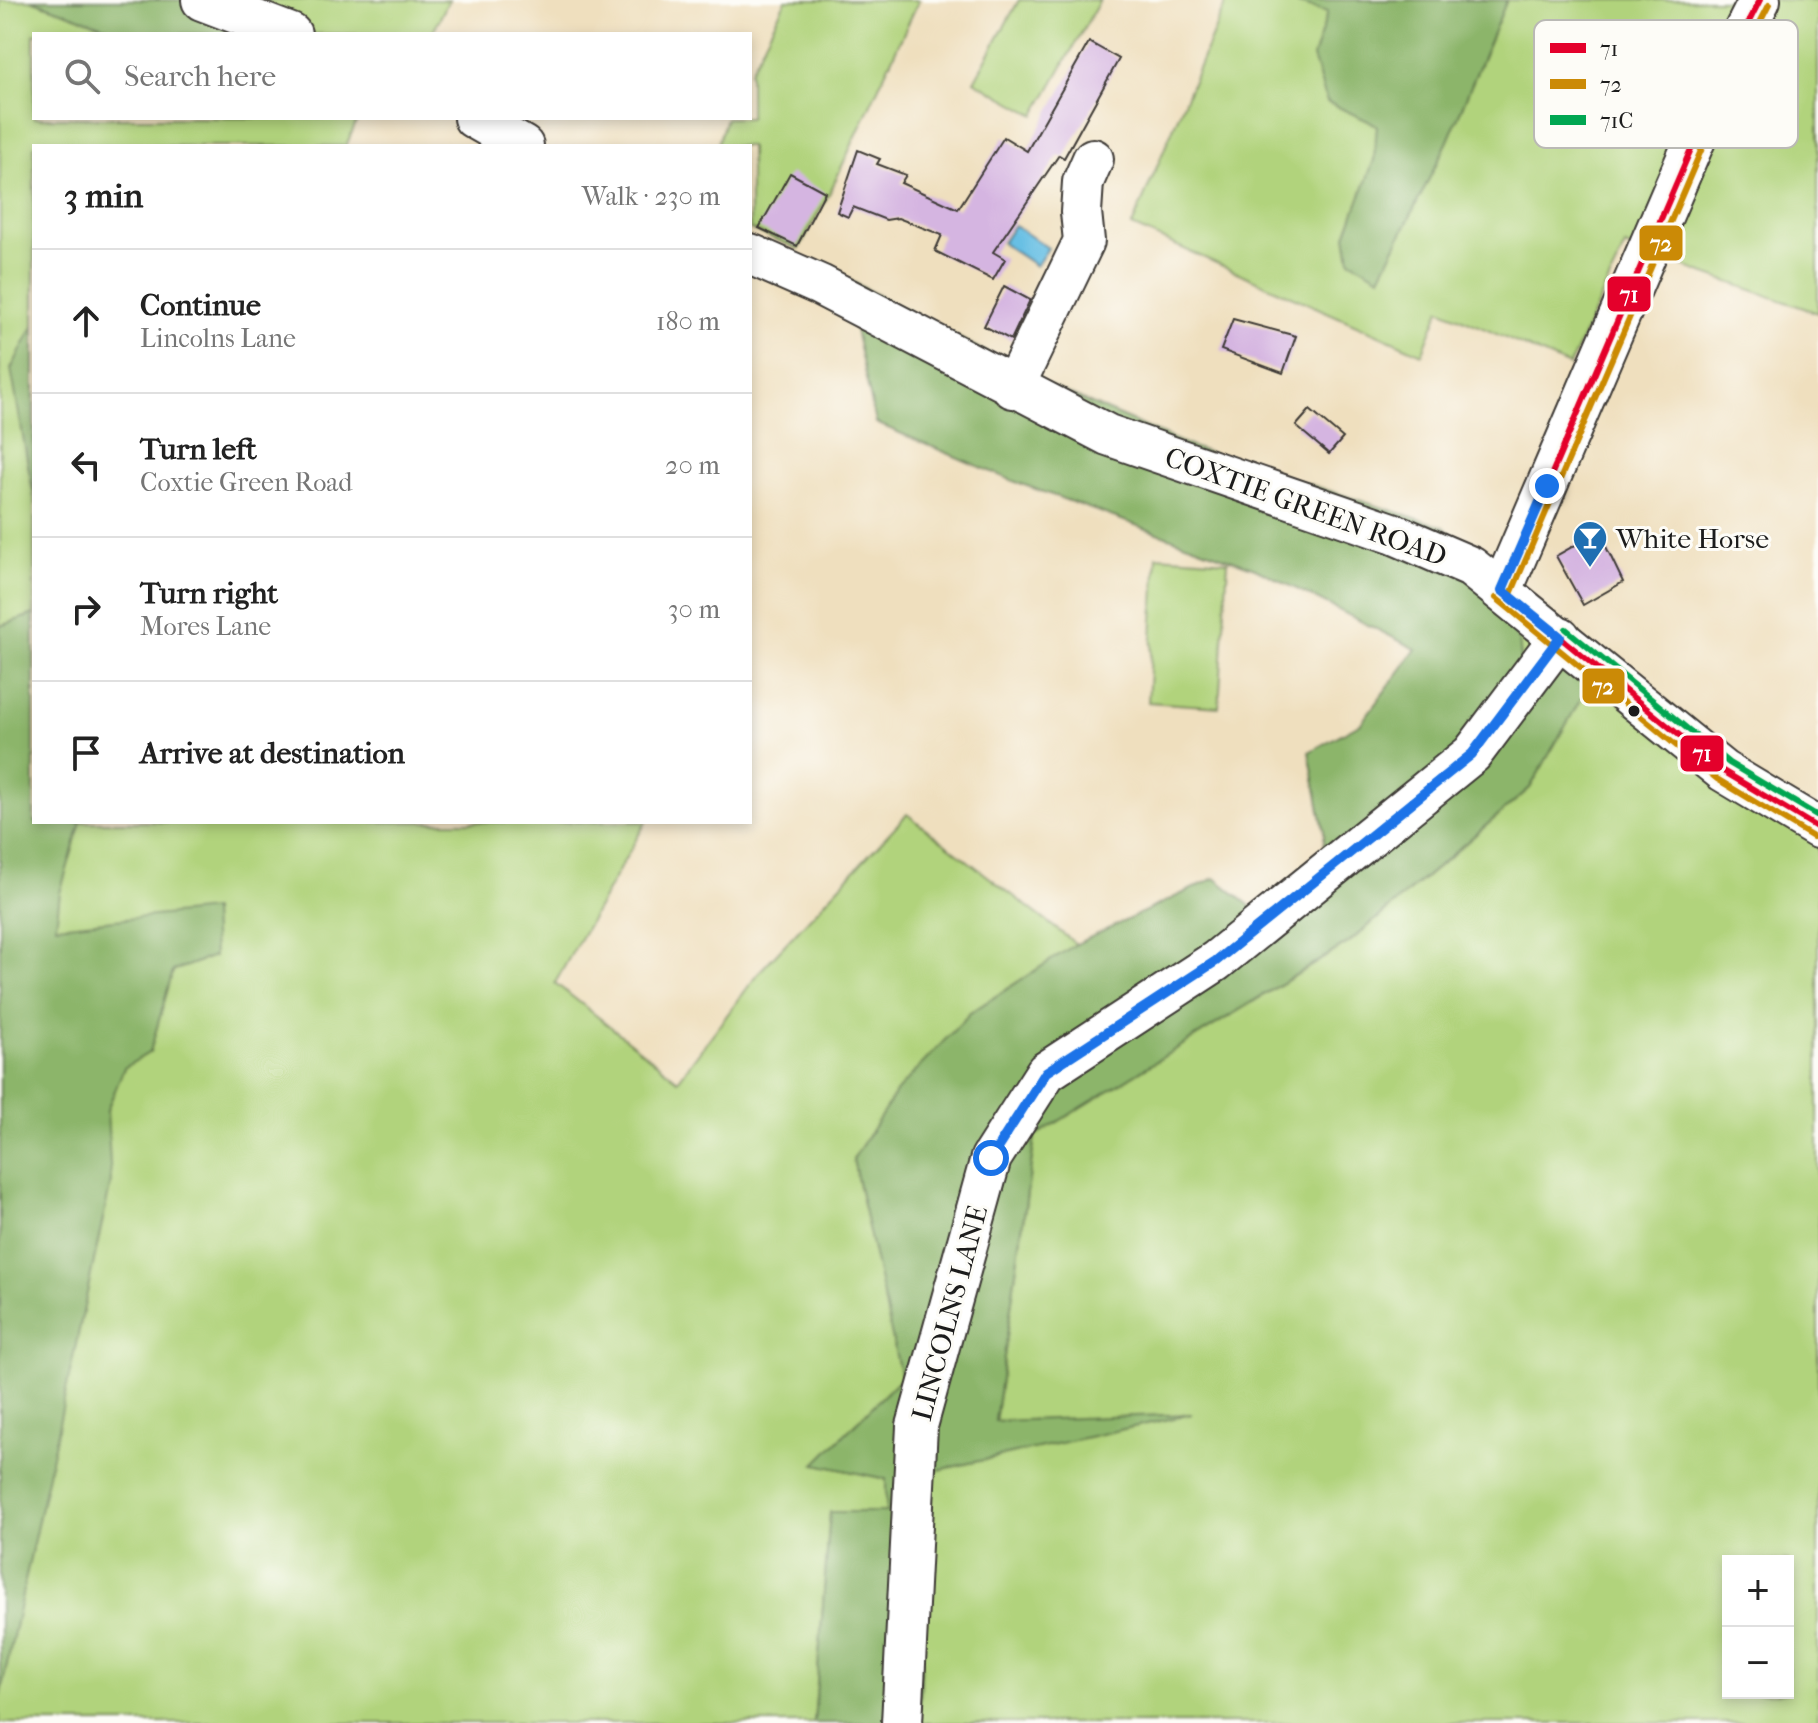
<!DOCTYPE html>
<meta charset="utf-8">
<style>
body{margin:0;font-family:"IM FELL French Canon",serif;background:#f2f2f2;color:#222}
.controls{position:absolute;right:24px;bottom:24px;display:grid;overflow:hidden;border-radius:0px;box-shadow:0 4px 12px #0003}
.controls button{width:72px;height:72px;display:grid;place-items:center;padding:0;border:0;border-bottom:2px solid #e0e0e0;background:#fff;color:#222;font:40px sans-serif}
.stop{position:absolute;width:24px;height:24px;margin:-18px;border:6px solid #1a73e8;border-radius:50%;background:#fff}
.stop.end{background:#1a73e8;border-color:#fff;box-shadow:0 2px 8px #0008}
.list{margin:0;padding:0;list-style:none}
h2{display:flex;justify-content:space-between;align-items:center;height:104px;margin:0;padding:0 32px;font-size:34px}
h2 small{font-size:26px;font-weight:400;color:#767676}
.list li{display:grid;grid-template-columns:52px 1fr auto;gap:24px;align-items:center;box-sizing:border-box;height:144px;padding:0 32px;border-top:2px solid #e0e0e0}
.list b{display:block;font-size:30px;white-space:nowrap}
.list p{margin:0;font-size:26px;white-space:nowrap;color:#767676}
.list em{font-size:26px;font-style:normal;color:#767676}
.icon{flex:none;width:44px;height:44px;fill:none;stroke:currentColor;stroke-width:2;stroke-linecap:round;stroke-linejoin:round}
.map{position:relative;flex:none;width:1818px;height:1723px;overflow:hidden}
.search{position:absolute;background:#fff;box-shadow:0 4px 12px #0003;left:32px;top:32px;width:720px;height:88px;display:flex;align-items:center;gap:20px;box-sizing:border-box;padding:0 28px;border-radius:0px;color:#767676;font-size:30px}
.panel{position:absolute;background:#fff;box-shadow:0 4px 12px #0003;left:32px;top:144px;width:720px;height:680px;border-radius:0px}
.map>svg:first-child{display:block}
.green{fill:#b1d37b;stroke:#66784c;stroke-width:2;fill-rule:evenodd}
.forest{fill:#8cb56b;stroke:#546844;stroke-width:2}
.water{fill:#67bfe4;stroke:#426e80;stroke-width:2}
.building{fill:#d5b5e1}
.lines{fill:none;stroke-linecap:round;stroke-linejoin:round}
.minor-casing{stroke:#3c3934;stroke-width:44}
.minor{stroke:#fff;stroke-width:40}
.bus-1-casing{stroke:#fdfcf7;stroke-width:12}
.bus-2-casing{stroke:#fdfcf7;stroke-width:12}
.bus-3-casing{stroke:#fdfcf7;stroke-width:12}
.bus-1{stroke:#e4002b;stroke-width:6}
.bus-2{stroke:#cb8a06;stroke-width:6}
.bus-3{stroke:#00a651;stroke-width:6}
.route{stroke:#1a73e8;stroke-width:10}
.bus-dot{fill:#1c1c1c;stroke:#fdfcf7;stroke-width:3}
.labels{text-anchor:middle;stroke-width:6;stroke-linejoin:round;paint-order:stroke}
.street-label{font-size:28px;fill:#1c1c1c;stroke:#fdfcf7}
.poi-label{font-size:28px;fill:#1c1c1c;stroke:#fdfcf7;text-anchor:start}
.key{fill:#fdfcf7;stroke:#bab9b5;stroke-width:2}
.key-label{font-size:22px;fill:#1c1c1c}
.line-badge{stroke:#fdfcf7;stroke-width:3}
.badge-label{font-size:22px;text-anchor:middle;font-weight:bold;fill:#fff}
</style>
<div class="map">
<svg width="1818" height="1723" viewBox="0 0 1818 1723">
<rect width="100%" height="100%" fill="#fdfcf7"/>
<filter id="ink" filterUnits="userSpaceOnUse"><feTurbulence type="fractalNoise" baseFrequency=".0125" numOctaves="2"/><feDisplacementMap in="SourceGraphic" scale="16" xChannelSelector="R" yChannelSelector="G"/><feConvolveMatrix kernelMatrix="1 2 1 2 8 2 1 2 1" color-interpolation-filters="sRGB"/></filter>
<filter id="wash" filterUnits="userSpaceOnUse"><feTurbulence type="fractalNoise" baseFrequency=".006" numOctaves="4" result="noise"/><feDisplacementMap in="SourceGraphic" scale="32" xChannelSelector="R" yChannelSelector="G"/><feGaussianBlur stdDeviation="1.8" result="paint"/><feColorMatrix in="noise" values="0 0 0 0 0 0 0 0 0 0 0 0 0 0 0 0 0 1.4 0 .05"/><feComposite in="paint" operator="in"/></filter>
<g filter="url(#wash)">
<rect width="100%" height="100%" fill="#efdfbe"/>
<g class="green">
<polygon points="0,0 31,0 126,34 34,34 34,118 358,118 346,146 34,146 34,822 646,822 555,983 678,1080 761,970 907,814 1076,944 970,1013 853,1159 902,1378 816,1464 886,1479 886,1512 830,1513 814,1723 0,1723"/>
<polygon points="228,0 449,0 432,34 307,34"/>
<polygon points="786,0 919,0 830,192 799,249 750,229 750,146 717,146 726,118 750,118 750,71"/>
<polygon points="1019,0 1100,0 1035,115 974,81"/>
<polygon points="1227,0 1818,0 1818,313 1625,246 1569,366 1440,309 1422,354 1132,226"/>
<path d="M 1444,527 L 1560,637 L 1818,824 L 1818,1723 L 919,1723 L 929,1472 L 1186,1415 L 995,1422 L 1035,1136 L 1350,942 L 1530,788 L 1589,683 L 1524,684 L 1519,641 ZM 1728,1561 L 1788,1561 L 1788,1693 L 1728,1693 Z"/>
<polygon points="1157,556 1228,561 1219,707 1148,702"/>
</g>
<g class="forest">
<polygon points="31,0 202,0 291,34 126,34"/>
<polygon points="1284,0 1507,0 1448,141 1380,277 1350,260 1346,235 1374,160 1377,125 1327,102 1313,57 1328,12"/>
<polygon points="843,277 1052,387 1192,447 1444,527 1519,641 1524,684 1560,668 1590,683 1530,788 1349,942 1035,1136 995,1421 1192,1414 929,1472 919,1723 814,1723 830,1512 886,1512 886,1479 815,1464 901,1378 853,1159 897,1091 970,1013 1076,944 1215,878 1273,924 1324,889 1324,831 1309,752 1361,723 1416,649 1255,568 1013,481 876,423"/>
<polygon points="34,325 34,498 11,369"/>
<polygon points="34,614 34,822 81,822 60,893 56,926 212,910 214,956 173,971 150,1052 124,1068 107,1110 111,1182 0,1697 0,626"/>
</g>
<polygon class="water" points="1014,225 1048,248 1036,266 1002,243"/>
<g id="blocks">
<g class="building">
<polygon points="1089,42 1119,59 1064,158 1059,155 993,252 1005,259 993,280 935,251 942,235 898,218 886,220 853,207 848,217 837,212 858,150 880,159 877,164 906,175 901,183 958,209 1004,137 1027,151"/>
<polygon points="790,173 825,192 797,246 759,228"/>
<polygon points="1004,286 1030,300 1011,340 984,326"/>
<polygon points="1233,319 1296,336 1283,373 1221,350"/>
<polygon points="1310,410 1343,438 1329,454 1296,426"/>
<polygon points="1599,532 1623,582 1583,605 1556,556"/>
</g>
</g>
</g>
<g filter="url(#ink)">
<use href="#blocks" fill-opacity="0" stroke="#3c3934" stroke-width="2"/>
<g class="lines">
<defs>
<g id="minor">
<polyline points="202,0 291,34"/>
<polyline points="474,118 523,146"/>
<polyline points="750,254 820,285 1108,435 1392,533 1471,567 1723,771 1818,828"/>
<polyline points="1013,388 1084,241 1081,212 1083,182 1093,159"/>
<polyline points="1502,590 1727,65 1760,0"/>
<polyline points="902,1723 917,1426 991,1158 1046,1072 1216,961 1472,754 1560,637"/>
</g>
</defs>
<use href="#minor" class="minor-casing"/>
<use href="#minor" class="minor"/>
<defs>
<g id="bus-1">
<polyline points="1502,590 1727,65 1760,0"/>
<polyline points="1502,590 1723,771 1818,828"/>
</g>
<g id="bus-2">
<polyline points="1511,594 1736,69 1769,5"/>
<polyline points="1496,598 1717,779 1813,837"/>
</g>
<polyline id="bus-3" points="1566,629 1729,763 1818,816"/>
</defs>
<use href="#bus-1" class="bus-1-casing"/>
<use href="#bus-2" class="bus-2-casing"/>
<use href="#bus-3" class="bus-3-casing"/>
<use href="#bus-1" class="bus-1"/>
<use href="#bus-2" class="bus-2"/>
<use href="#bus-3" class="bus-3"/>
</g>
</g>
<g class="lines" filter="url(#ink)">
<polyline class="route" points="991,1158 1046,1072 1216,961 1472,754 1560,637 1502,590 1547,486"/>
</g>
<defs>
<symbol id="bar-pin" viewBox="-11 -11 22 30"><path d="M0 17L-7.5 6A9.5 9.5 0 1 1 7.5 6Z" fill="#1f6fb2" stroke="#fdfcf7"/><path d="M-6-5H6L.8 .8V4.5H3.5V6h-7V4.5H-.8V.8Z" fill="#fff"/></symbol>
</defs>
<g fill-rule="evenodd">
<use href="#bar-pin" x="1570" y="518" width="40" height="54"/>
</g>
<circle class="bus-dot" cx="1634" cy="711" r="7"/>
<g class="labels">
<g class="street-label">
<text transform="translate(1306 506) rotate(20)" y="10">COXTIE GREEN ROAD</text>
<text transform="translate(949 1313) rotate(-75)" y="10">LINCOLNS LANE</text>
</g>
<g class="poi-label">
<text x="1616" y="548">White Horse</text>
</g>
</g>
<rect x="1534" y="20" width="264" height="128" rx="12" class="key"/>
<rect x="1550" y="43" width="36" height="10" fill="#e4002b"/>
<rect x="1550" y="79" width="36" height="10" fill="#cb8a06"/>
<rect x="1550" y="115" width="36" height="10" fill="#00a651"/>
<g class="key-label">
<text x="1600" y="56">71</text>
<text x="1600" y="92">72</text>
<text x="1600" y="128">71C</text>
</g>
<g class="line-badge">
<rect x="1638" y="224" width="46" height="38" rx="8" fill="#cb8a06"/>
<rect x="1606" y="275" width="46" height="38" rx="8" fill="#e4002b"/>
<rect x="1581" y="667" width="45" height="38" rx="8" fill="#cb8a06"/>
<rect x="1679" y="734" width="46" height="39" rx="8" fill="#e4002b"/>
</g>
<g class="badge-label">
<text x="1661" y="251">72</text>
<text x="1629" y="302">71</text>
<text x="1603" y="694">72</text>
<text x="1702" y="761">71</text>
</g>
</svg>
<div class="controls">
<button>+</button>
<button>−</button>
</div>
<div class="stop" style="left:991px;top:1158px"></div>
<div class="stop end" style="left:1547px;top:486px"></div>
<div class="search"><svg class="icon" aria-label="search" viewBox="0 0 24 24"><circle cx="10" cy="10" r="6"/><path d="M15 15l6 6"/></svg>Search here</div>
<section class="panel">
<h2>3 min<small>Walk · 230 m</small></h2>
<ul class="list">
<li><svg class="icon" aria-label="ahead" viewBox="0 0 24 24"><path d="M12 20V5M6 11l6-6 6 6"/></svg><div><b>Continue</b><p>Lincolns Lane</p></div><em>180 m</em></li>
<li><svg class="icon" aria-label="left" viewBox="0 0 24 24"><path d="M17 20v-9H6M10 6l-5 5 5 5"/></svg><div><b>Turn left</b><p>Coxtie Green Road</p></div><em>20 m</em></li>
<li><svg class="icon" aria-label="right" viewBox="0 0 24 24"><path d="M7 20v-9h11M14 6l5 5-5 5"/></svg><div><b>Turn right</b><p>Mores Lane</p></div><em>30 m</em></li>
<li><svg class="icon" aria-label="arrive" viewBox="0 0 24 24"><path d="M6 21V4h12l-3 4 3 4H6"/></svg><div><b>Arrive at destination</b></div></li>
</ul>
</section>
</div>
